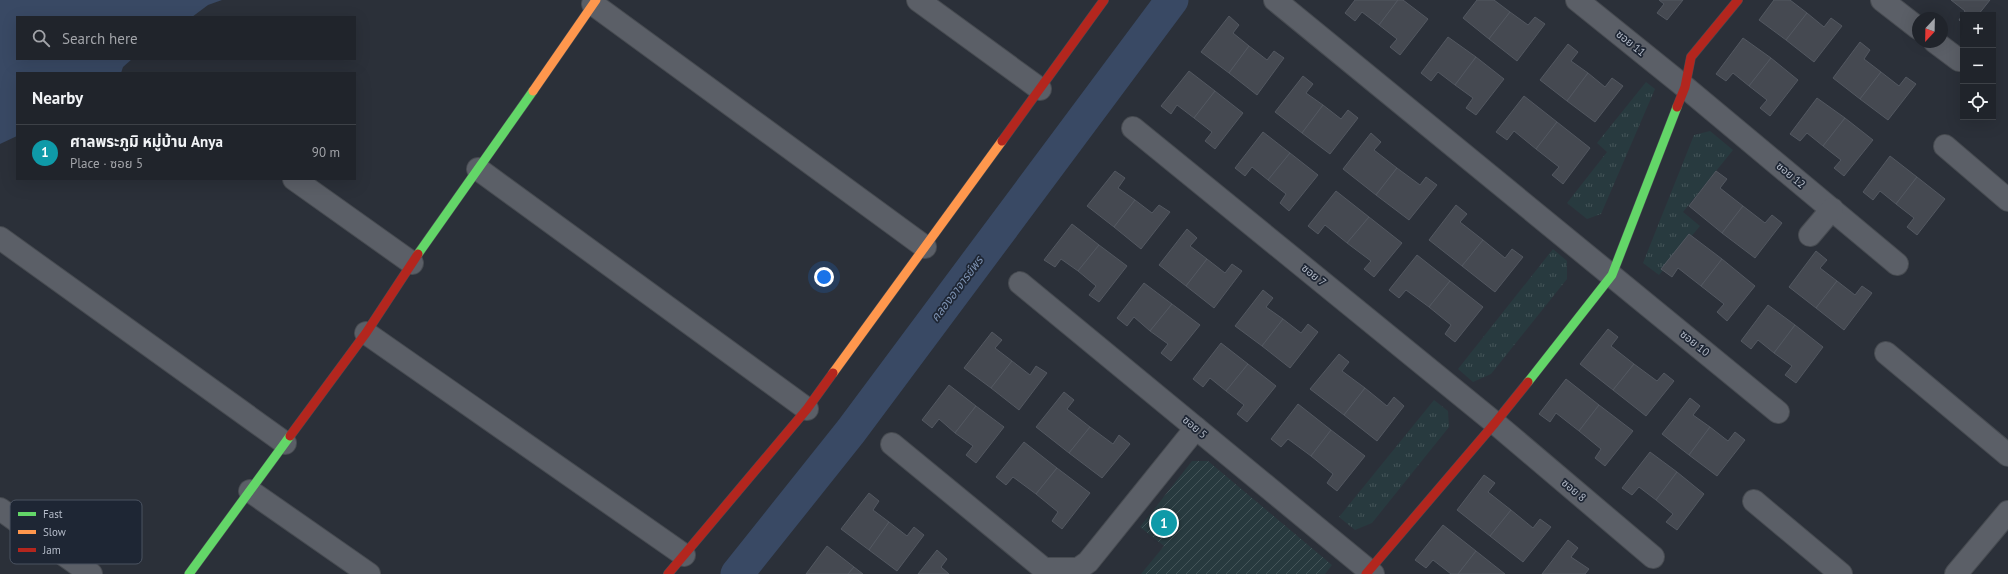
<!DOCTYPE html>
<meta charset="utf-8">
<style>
body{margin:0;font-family:"PT Sans","Noto Sans Thai",sans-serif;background:#2d3037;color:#f1f3f6}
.controls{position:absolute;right:12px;top:12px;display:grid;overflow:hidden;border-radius:0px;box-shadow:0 4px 16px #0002}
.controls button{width:36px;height:36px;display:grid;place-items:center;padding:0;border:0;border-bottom:1px solid #3d4147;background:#20242b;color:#f1f3f6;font:20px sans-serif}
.compass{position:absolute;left:1912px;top:12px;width:36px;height:36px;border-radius:50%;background:#20242b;box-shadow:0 4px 16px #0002;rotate:202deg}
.you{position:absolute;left:824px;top:277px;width:14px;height:14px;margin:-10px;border:3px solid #fff;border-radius:50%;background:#1a73e8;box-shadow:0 0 0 6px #1a73e833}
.badge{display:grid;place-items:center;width:26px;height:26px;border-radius:50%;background:#858b97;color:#fff;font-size:13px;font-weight:700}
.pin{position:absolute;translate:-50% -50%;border:2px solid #fff;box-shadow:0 1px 4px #0006}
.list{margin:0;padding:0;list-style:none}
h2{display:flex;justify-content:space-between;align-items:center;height:52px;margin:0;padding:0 16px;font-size:17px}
h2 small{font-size:13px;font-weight:400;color:#a2a4a9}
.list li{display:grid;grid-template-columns:26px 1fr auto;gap:12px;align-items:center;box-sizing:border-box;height:56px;padding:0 16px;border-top:1px solid #3d4147}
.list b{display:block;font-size:15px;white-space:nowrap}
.list p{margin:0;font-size:13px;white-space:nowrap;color:#a2a4a9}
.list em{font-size:13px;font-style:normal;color:#a2a4a9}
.icon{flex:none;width:22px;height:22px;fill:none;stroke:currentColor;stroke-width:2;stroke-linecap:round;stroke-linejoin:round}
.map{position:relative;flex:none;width:2008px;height:574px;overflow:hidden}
.search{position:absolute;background:#20242b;box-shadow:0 4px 16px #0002;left:16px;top:16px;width:340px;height:44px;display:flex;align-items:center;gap:10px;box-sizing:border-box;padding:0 14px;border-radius:0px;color:#a2a4a9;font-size:15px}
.panel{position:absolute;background:#20242b;box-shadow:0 4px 16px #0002;left:16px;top:72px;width:340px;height:108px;border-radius:0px}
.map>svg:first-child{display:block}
.grass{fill:url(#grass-tufts)}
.garden{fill:url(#garden-furrows)}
.water{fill:#394964}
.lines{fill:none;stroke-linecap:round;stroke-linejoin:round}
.canal{stroke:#394964;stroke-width:33}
.building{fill:#454951;stroke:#535861}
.street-casing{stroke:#474b51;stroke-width:24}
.fast-casing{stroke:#474b51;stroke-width:10}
.slow-casing{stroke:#474b51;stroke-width:10}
.jam-casing{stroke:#474b51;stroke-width:10}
.street{stroke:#5b5f67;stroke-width:22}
.fast{stroke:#63d668;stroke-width:9}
.slow{stroke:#ff974d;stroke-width:9}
.jam{stroke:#b3261e;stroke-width:9}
.labels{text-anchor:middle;stroke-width:3.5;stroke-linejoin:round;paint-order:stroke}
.street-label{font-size:11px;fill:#b5bcc9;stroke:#1e2634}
.water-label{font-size:12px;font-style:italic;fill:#7c91b1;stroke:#1e2634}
.key{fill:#1e2634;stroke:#4b5361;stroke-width:1}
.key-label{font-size:11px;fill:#b5bcc9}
</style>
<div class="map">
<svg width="2008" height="574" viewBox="0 0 2008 574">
<defs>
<pattern id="grass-tufts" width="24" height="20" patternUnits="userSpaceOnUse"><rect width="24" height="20" fill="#283a3f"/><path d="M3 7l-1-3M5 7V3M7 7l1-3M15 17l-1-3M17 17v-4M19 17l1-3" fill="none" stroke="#455559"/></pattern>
<pattern id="garden-furrows" width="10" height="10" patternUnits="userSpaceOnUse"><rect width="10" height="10" fill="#283a3f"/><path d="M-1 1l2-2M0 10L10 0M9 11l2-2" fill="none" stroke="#455559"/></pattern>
</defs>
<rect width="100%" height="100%" fill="#2b3039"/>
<g class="grass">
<polygon points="1646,82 1655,89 1601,214 1587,219 1567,203 1607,152 1597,143"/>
<polygon points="1710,131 1733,150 1683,212 1700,226 1659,275 1643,263 1694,135"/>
<polygon points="1553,249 1567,261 1567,279 1491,374 1473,382 1458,369"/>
<polygon points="1434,400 1448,411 1449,427 1372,523 1355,530 1339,517"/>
</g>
<polygon class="garden" points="1192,461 1208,461 1332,565 1325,574 1141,574 1164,546 1140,527"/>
<polygon class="water" points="0,0 222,0 208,5 192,17 17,17 17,59 132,59 123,67 121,73 17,73 17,136 0,144"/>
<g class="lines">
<polyline class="canal" points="737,574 851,431 1172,0"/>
</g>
<g class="building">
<polygon points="1355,0 1398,0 1379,25 1362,12 1355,21 1345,13"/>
<polygon points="1398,0 1403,0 1428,19 1400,55 1390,47 1397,39 1379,25"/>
<polygon points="1477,0 1494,0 1510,12 1489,39 1463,18"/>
<polygon points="1659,0 1683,0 1667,20 1657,13 1664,4"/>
<polygon points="1774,0 1790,0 1807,13 1786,40 1759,20"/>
<polygon points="1951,0 1990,0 1978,15 1963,15 1963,23 1959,20 1965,11"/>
<polygon points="1510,12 1528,25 1535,17 1545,24 1517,61 1489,39"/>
<polygon points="1807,13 1824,27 1831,18 1842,26 1814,62 1786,40"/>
<polygon points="1229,16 1239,25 1233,33 1249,46 1229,73 1201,52"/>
<polygon points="1448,37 1476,57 1455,85 1438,72 1431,81 1421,73"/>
<polygon points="1743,38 1771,58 1749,86 1733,73 1726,81 1716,74"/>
<polygon points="1860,42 1870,50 1864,59 1881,72 1860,99 1833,78"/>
<polygon points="1568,44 1578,52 1571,61 1588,73 1567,101 1540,80"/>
<polygon points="1249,46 1267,60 1274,51 1284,58 1257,95 1229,73"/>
<polygon points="1476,57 1504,79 1476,115 1466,108 1473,98 1455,85"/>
<polygon points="1771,58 1798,80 1770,116 1760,108 1767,100 1749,86"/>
<polygon points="1189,71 1215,91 1194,118 1177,105 1171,114 1161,106"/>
<polygon points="1881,72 1899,86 1906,77 1916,84 1888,120 1860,99"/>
<polygon points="1588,73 1605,87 1612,78 1623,86 1595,122 1567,101"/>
<polygon points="1303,76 1313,84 1306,93 1323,105 1302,133 1275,112"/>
<polygon points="1215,91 1243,113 1215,149 1205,141 1212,132 1194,118"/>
<polygon points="1524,96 1557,122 1536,149 1514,131 1507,140 1496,132"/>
<polygon points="1817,98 1845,118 1823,146 1807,133 1800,141 1790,134"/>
<polygon points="1323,105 1341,119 1348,110 1358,118 1330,154 1302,133"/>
<polygon points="1845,118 1873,140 1844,176 1834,168 1841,160 1823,146"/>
<polygon points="1557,122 1590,148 1563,184 1552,175 1559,167 1536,149"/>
<polygon points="1263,132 1290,153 1268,180 1252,167 1245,176 1235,168"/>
<polygon points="1371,133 1381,142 1374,150 1397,168 1376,195 1343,169"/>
<polygon points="1290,153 1318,175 1289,211 1280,203 1286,194 1268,180"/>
<polygon points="1890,156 1917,177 1896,204 1880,191 1873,200 1863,192"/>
<polygon points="1397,168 1420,185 1426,177 1437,185 1409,220 1376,195"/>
<polygon points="1115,171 1125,178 1118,188 1135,200 1114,227 1087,206"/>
<polygon points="1716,171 1727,179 1720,188 1743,206 1722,233 1689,206"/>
<polygon points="1917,177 1945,199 1917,235 1907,227 1914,218 1896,204"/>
<polygon points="1336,191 1369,217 1347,243 1325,225 1318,234 1308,226"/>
<polygon points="1135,200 1152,213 1159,205 1170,212 1141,249 1114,227"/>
<polygon points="1456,205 1467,214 1460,222 1483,240 1462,266 1429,240"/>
<polygon points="1743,206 1765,223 1772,215 1782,223 1755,258 1722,233"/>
<polygon points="1369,217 1402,243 1374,277 1364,269 1371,261 1347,243"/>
<polygon points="1072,224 1099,245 1078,271 1061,259 1055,267 1044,260"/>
<polygon points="1187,229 1197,238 1190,246 1207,259 1186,286 1159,265"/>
<polygon points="1689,234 1722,259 1701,286 1678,268 1672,277 1661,269"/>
<polygon points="1483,240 1505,258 1512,249 1523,257 1495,292 1462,266"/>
<polygon points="1099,245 1127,266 1099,302 1089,295 1096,286 1078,271"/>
<polygon points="1816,251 1827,260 1820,268 1837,281 1816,308 1789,287"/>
<polygon points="1417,255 1450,281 1429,307 1406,290 1399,298 1389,290"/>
<polygon points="1207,259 1225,273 1232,264 1242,271 1214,308 1186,286"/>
<polygon points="1722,259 1755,286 1727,321 1717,312 1724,304 1701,286"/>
<polygon points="1450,281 1483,307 1455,342 1445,334 1451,325 1429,307"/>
<polygon points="1837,281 1855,295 1862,286 1872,293 1844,330 1816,308"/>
<polygon points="1144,283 1172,304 1150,331 1134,317 1127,326 1117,318"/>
<polygon points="1263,290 1273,298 1266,307 1283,319 1262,346 1235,326"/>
<polygon points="1172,304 1200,325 1171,361 1161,353 1168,344 1150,331"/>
<polygon points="1768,305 1795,325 1774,353 1758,340 1751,349 1741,341"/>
<polygon points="1283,319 1301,333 1308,324 1318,332 1290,368 1262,346"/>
<polygon points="1795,325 1823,347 1796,383 1785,375 1792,366 1774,353"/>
<polygon points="1608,329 1618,337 1611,346 1634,364 1613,390 1580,364"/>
<polygon points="992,332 1002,340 995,348 1012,361 991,388 964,368"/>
<polygon points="1221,343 1248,364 1226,391 1210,378 1203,387 1193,379"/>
<polygon points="1339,354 1349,362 1342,371 1365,388 1344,415 1310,389"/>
<polygon points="1012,361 1030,375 1036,366 1047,373 1019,410 991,388"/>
<polygon points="1248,364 1276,386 1247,422 1237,414 1244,405 1226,391"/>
<polygon points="1634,364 1657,381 1664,373 1674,381 1646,416 1613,390"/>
<polygon points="1566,379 1599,405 1579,431 1556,413 1550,422 1539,414"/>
<polygon points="949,385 976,406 955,433 939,419 932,428 922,420"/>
<polygon points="1365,388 1387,406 1394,397 1404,406 1377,441 1344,415"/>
<polygon points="1064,392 1074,400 1067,409 1090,427 1069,453 1036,427"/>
<polygon points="1690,398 1700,406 1693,415 1710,427 1689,455 1662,434"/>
<polygon points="1298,404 1331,430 1311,456 1288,439 1281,447 1271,439"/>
<polygon points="1599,405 1633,431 1605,466 1595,458 1601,449 1579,431"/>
<polygon points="976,406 1004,427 976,463 966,455 973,446 955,433"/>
<polygon points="1090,427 1113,444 1119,435 1130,444 1102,478 1069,453"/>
<polygon points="1710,427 1728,441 1735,432 1745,440 1717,476 1689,455"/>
<polygon points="1331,430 1365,456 1337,491 1327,483 1333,474 1311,456"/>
<polygon points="1024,442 1057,468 1036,494 1013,477 1006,485 996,477"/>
<polygon points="1650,452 1677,472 1656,500 1639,487 1632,495 1622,488"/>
<polygon points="1057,468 1090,493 1062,529 1052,521 1058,512 1036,494"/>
<polygon points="1677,472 1704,494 1677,530 1666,522 1673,514 1656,500"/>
<polygon points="1484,475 1495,483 1488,492 1511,510 1490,536 1457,510"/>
<polygon points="869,493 879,501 873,510 889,522 869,550 841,529"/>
<polygon points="1511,510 1533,528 1540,519 1551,527 1523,562 1490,536"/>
<polygon points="889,522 907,536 914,527 924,535 897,571 869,550"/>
<polygon points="1443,525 1476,551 1458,574 1451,574 1433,560 1426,568 1415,560"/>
<polygon points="1568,540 1578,548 1571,557 1589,569 1585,574 1542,574"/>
<polygon points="827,546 854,567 848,574 806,574"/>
<polygon points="937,550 947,559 941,567 949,574 918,574"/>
<polygon points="1476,551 1505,574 1458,574"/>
<polygon points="854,567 863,574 848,574"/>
</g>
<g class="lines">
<defs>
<g id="street">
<polyline points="918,0 1040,89"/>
<polyline points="1275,0 1778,412"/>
<polyline points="1577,0 1685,87 1897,264"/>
<polyline points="1882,0 1918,28"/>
<polyline points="593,4 925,247"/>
<polyline points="1935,42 1959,60"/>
<polyline points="1133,128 1495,423 1653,557"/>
<polyline points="1945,146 2008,200"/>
<polyline points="478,169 807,409"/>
<polyline points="294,179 412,263"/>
<polyline points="1810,235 1832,209"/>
<polyline points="0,238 285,443"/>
<polyline points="1020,283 1373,574"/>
<polyline points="366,333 684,555"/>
<polyline points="1886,353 2008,455"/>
<polyline points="892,444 1044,569 1078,569 1088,562 1196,428"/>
<polyline points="250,491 369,574"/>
<polyline points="1754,501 1841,574"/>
<polyline points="0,509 91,574"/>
<polyline points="1956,574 2008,512"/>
</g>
<g id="fast">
<polyline points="418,254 533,91"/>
<polyline points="1528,382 1612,275 1677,107"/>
<polyline points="189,574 290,436"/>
</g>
<g id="slow">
<polyline points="533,91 596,0"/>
<polyline points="833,373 1002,141"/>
</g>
<g id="jam">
<polyline points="1677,107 1685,87 1691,57 1738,0"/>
<polyline points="1002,141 1104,0"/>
<polyline points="290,436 366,333 418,254"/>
<polyline points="668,574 807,409 833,373"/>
<polyline points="1366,574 1495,423 1528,382"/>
</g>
</defs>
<use href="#street" class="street-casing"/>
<use href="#fast" class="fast-casing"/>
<use href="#slow" class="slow-casing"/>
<use href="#jam" class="jam-casing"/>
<use href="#street" class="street"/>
<use href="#fast" class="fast"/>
<use href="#slow" class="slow"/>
<use href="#jam" class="jam"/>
</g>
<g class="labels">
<g class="street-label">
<text transform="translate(1631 43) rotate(39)" y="4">ซอย 11</text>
<text transform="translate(1791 175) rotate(40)" y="4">ซอย 12</text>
<text transform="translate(1314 275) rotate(39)" y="4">ซอย 7</text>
<text transform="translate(1695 343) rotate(39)" y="4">ซอย 10</text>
<text transform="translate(1195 427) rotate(40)" y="4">ซอย 5</text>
<text transform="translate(1574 490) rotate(40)" y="4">ซอย 8</text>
</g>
<g class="water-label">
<text transform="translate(957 289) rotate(-53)" y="4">คลองอาจารย์พร</text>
</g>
</g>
<rect x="10" y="500" width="132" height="64" rx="6" class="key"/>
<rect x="18" y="512" width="18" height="4" fill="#63d668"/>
<rect x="18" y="530" width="18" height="4" fill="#ff974d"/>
<rect x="18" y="548" width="18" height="4" fill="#b3261e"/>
<g class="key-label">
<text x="43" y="518">Fast</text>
<text x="43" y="536">Slow</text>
<text x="43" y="554">Jam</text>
</g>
</svg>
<div class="controls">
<button>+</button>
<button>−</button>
<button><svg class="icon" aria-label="locate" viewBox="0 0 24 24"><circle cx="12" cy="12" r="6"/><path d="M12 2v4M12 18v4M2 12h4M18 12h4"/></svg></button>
</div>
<svg class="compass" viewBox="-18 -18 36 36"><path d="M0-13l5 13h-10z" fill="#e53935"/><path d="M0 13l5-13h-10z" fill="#a2a4a9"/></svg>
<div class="you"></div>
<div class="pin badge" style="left:1164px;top:523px;background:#0f9aa8">1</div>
<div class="search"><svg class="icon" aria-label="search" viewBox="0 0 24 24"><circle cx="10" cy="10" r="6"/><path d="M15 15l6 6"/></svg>Search here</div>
<section class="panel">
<h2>Nearby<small></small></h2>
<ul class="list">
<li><span class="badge" style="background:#0f9aa8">1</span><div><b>ศาลพระภูมิ หมู่บ้าน Anya</b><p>Place · ซอย 5</p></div><em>90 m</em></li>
</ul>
</section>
</div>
